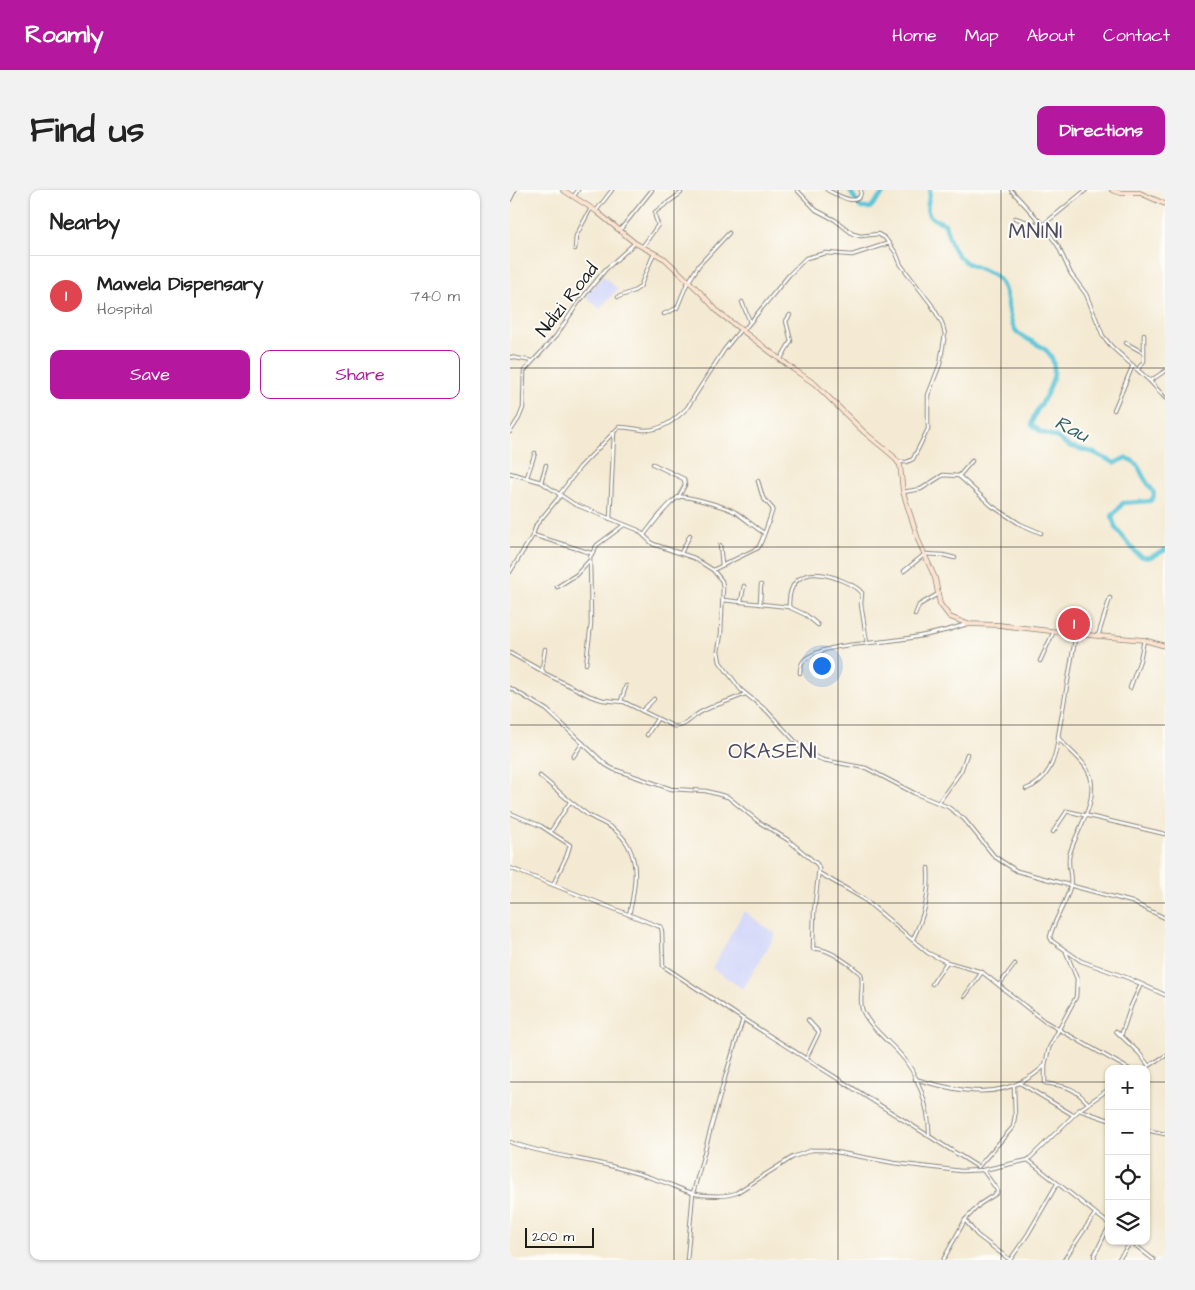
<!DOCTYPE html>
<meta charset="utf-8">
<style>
body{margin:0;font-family:"Architects Daughter",sans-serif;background:#f2f2f2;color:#222}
.controls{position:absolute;right:15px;bottom:15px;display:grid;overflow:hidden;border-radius:10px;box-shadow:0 1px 4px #0004}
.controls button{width:45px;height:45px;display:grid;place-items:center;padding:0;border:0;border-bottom:1px solid #e0e0e0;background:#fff;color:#222;font:25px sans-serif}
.scale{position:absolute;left:15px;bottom:12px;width:69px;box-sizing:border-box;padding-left:5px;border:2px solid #1c1c1c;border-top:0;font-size:14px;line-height:18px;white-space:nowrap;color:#1c1c1c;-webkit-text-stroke:4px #fdfcf7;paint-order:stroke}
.you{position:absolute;left:311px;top:475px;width:18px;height:18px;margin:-12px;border:4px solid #fff;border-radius:50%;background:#1a73e8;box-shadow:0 0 0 8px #1a73e833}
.badge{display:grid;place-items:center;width:32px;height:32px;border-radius:50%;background:#b5179e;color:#fff;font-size:16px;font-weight:700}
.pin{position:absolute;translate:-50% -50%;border:2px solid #fff;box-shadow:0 1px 5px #0006}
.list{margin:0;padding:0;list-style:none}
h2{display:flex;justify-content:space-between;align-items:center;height:65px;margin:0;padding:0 20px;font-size:21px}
h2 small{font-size:16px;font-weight:400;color:#767676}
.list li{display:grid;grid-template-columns:32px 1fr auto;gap:15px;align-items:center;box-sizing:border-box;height:80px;padding:0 20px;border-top:1px solid #e0e0e0}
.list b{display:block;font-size:19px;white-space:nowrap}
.list p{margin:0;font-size:16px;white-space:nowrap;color:#767676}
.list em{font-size:16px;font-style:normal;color:#767676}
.actions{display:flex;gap:10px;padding:15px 20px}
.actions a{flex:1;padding:11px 0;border:1px solid #b5179e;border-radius:10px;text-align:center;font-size:18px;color:#b5179e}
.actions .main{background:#b5179e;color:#fff}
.icon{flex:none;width:28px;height:28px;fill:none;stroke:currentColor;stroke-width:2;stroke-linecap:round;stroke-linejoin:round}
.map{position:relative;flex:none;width:655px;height:1070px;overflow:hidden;border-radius:10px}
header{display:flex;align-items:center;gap:30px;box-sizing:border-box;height:70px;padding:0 25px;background:#b5179e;color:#fff}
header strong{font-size:24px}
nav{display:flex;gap:28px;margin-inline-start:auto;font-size:18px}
.intro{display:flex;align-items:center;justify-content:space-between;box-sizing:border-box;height:120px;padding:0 30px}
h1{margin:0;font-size:35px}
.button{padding:12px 22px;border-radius:10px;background:#b5179e;color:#fff;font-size:18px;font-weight:700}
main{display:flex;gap:30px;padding:0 30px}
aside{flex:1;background:#fff;border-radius:10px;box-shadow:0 1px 4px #0004}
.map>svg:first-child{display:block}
.built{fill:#d4d8f9}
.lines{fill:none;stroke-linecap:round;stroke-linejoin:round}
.river{stroke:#5cc5d8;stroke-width:4.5}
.street-casing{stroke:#888378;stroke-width:4.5}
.secondary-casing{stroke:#888378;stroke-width:5.5}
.street{stroke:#fff;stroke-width:2.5}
.secondary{stroke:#fde4d1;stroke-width:4}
.grid{fill:none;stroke:#1c1c1c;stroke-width:1;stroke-opacity:0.55}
.labels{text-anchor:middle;stroke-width:4;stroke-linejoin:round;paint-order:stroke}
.street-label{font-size:19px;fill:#1c1c1c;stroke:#fdfcf7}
.water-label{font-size:20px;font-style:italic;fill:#366067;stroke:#fdfcf7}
.quarter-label{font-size:21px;letter-spacing:1px;fill:#4f4b62;stroke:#fdfcf7}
</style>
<header>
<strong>Roamly</strong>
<nav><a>Home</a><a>Map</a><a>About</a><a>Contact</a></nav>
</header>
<div class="intro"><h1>Find us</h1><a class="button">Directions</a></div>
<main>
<aside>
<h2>Nearby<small></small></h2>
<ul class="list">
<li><span class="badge" style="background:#e0444e">1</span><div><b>Mawela Dispensary</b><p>Hospital</p></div><em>740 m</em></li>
</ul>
<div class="actions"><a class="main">Save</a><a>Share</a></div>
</aside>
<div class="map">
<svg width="655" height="1070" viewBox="0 0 655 1070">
<rect width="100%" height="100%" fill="#fdfcf7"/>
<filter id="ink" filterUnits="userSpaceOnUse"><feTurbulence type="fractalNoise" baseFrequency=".02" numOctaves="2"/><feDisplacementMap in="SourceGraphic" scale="10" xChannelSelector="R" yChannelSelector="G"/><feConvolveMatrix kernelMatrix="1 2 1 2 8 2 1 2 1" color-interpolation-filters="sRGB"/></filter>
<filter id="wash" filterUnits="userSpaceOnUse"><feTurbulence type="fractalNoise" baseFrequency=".0096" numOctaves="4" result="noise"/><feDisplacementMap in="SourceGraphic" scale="20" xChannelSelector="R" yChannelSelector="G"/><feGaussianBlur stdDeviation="1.12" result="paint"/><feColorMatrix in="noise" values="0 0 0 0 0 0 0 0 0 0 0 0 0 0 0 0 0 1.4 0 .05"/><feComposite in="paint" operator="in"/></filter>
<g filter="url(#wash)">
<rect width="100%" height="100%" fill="#f4ead3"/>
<g class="built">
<polygon points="93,86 108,99 90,119 75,106"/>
<polygon points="234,721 266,744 233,799 202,778"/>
</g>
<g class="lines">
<g class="river">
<polyline points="339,0 351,18 360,18 376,0"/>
<path d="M 420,0 C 420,10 412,23 424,29 C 428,31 432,32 435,34 C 439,49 443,65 457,73 C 470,80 483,80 492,94 C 500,107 497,130 506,141 C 518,154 544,154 544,179 C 545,189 538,202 533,211 C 529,219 522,225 522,235 L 531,242 L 546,247 L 559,256 L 582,262 L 605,273 L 615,268 C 631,272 628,280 636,291 C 640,298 649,304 640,311 L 613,313 L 602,326 C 606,343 609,341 618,353 C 632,371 635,371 655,360"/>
</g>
</g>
</g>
<g filter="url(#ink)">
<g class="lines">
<defs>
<g id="street">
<polyline points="287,0 306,20 325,30 343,44 351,46 368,44 375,48 386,63 391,75 421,114 432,133 435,144 430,174 418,205 418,239 403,269 397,272 389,272"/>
<path d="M 317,0 C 326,4 351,20 351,0"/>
<polyline points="501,0 533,35 548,56 561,84 576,104 593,146 602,157 640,191 655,208"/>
<polyline points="64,6 68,0"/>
<polyline points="0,10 5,0"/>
<polyline points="86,21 102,0"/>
<polyline points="505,28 526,35 533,35 576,0"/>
<polyline points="110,40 142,0"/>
<polyline points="133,56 148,35 145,26 145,22 171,3"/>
<polyline points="65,59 66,46 81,18"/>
<polyline points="108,107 124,101 130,97 144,63"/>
<polyline points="232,112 240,132"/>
<polyline points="154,124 167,118 176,96 189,75 219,43"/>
<polyline points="233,141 279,85 296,68 316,63 342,65 379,53"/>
<polyline points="616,153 634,163"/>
<polyline points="0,167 22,171"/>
<polyline points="270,170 281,151 276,131 280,125"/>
<polyline points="628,179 634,171 634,144"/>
<polyline points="640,191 655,181"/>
<polyline points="604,220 623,175"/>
<polyline points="0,242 9,228 13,218 14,181 46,146 68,113 96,79 125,53"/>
<polyline points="143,274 174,289 175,295 168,308"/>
<polyline points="0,283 31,292 64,314 128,340 143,354 184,368 203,380 212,391 213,398 211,444 208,461 210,472 231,500 257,521 295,562 313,570 356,578 404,603 438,617 454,629 485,667 507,681 622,712 655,728"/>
<polyline points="449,286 462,271"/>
<polyline points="17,287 25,263"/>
<polyline points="31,292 36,275"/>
<polyline points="393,302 411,299 433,285 449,286 482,316 510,334 531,343"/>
<path d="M 49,305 L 70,277 L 109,237 C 117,237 125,239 133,240 C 151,241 165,230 177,218 L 214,160 L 231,139"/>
<polyline points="100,329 104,243"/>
<polyline points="23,345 81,363"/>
<path d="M 134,345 C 140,337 161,310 169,307 C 176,305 219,318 225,322 C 235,328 244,337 254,343"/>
<polyline points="210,355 212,375"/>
<polyline points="171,363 180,345"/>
<path d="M 203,380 L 248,358 C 252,353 260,327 263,319 L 253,308 L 248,291"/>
<polyline points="394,381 415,364 433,365 445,368"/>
<polyline points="0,382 23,345 26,335 50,306"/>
<polyline points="47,397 66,385 79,371"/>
<polyline points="213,410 279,417 296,425 308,435"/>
<polyline points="231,411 234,396"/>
<polyline points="250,414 251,395"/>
<path d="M 279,417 C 278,380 306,379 333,391 C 340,394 348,397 352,403 L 351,414 L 357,453"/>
<polyline points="405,425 409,415 428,404"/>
<path d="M 566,444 L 548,547 C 558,561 577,571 581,589 C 586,616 567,639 560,663 C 556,674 563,686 560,697 C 556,714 544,729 540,747 L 542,751 L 571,771 L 618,788 L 655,805"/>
<polyline points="588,446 600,408"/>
<path d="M 35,459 L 32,479 L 34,483 L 80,506 L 93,510 L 114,512 L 163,536 C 175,538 181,527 191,522 C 205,514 221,511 235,504"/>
<polyline points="0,463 32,481"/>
<polyline points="530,471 544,441"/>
<polyline points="76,474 81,434 80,367 87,355 114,335"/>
<path d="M 290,483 C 290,474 293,469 302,465 C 325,454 353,454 378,451 C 405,448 431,443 457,434"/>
<path d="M 0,498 L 37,520 L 96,575 L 103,579 L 161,599 L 196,601 L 218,607 L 249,632 L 278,650 L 307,674 L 309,678 L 304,722 L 303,759 C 316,756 341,775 351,784 C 354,795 349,808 352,819 C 357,834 379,852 389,863 C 408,882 420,920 419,946"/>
<polyline points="620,498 630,470 634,450"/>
<polyline points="111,511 116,496"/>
<polyline points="132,521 144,509"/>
<polyline points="137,545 147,529"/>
<polyline points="63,567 73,553"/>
<path d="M 30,586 C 46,599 61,613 78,625 C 86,630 97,634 105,640 C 132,662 126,695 119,725"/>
<path d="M 516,599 C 538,591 545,571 548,549"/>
<polyline points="429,612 451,581 457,564"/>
<polyline points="0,623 31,636 60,655 57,665 43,695"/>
<polyline points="41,641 60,612"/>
<polyline points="543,642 557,621 655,644"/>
<polyline points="0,678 148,736 151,737 152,742 153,776 233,829 216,884 183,1003 177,1070"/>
<polyline points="309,683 354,709 418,763 437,772 472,782 534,831 619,879"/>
<path d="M 403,749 C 414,726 420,705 418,678"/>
<polyline points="422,794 437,772"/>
<polyline points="489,795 505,774"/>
<polyline points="455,806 472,782"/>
<polyline points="233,829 468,977"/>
<polyline points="606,841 629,863 639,876"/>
<polyline points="611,846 621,816 631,794"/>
<polyline points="296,869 309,842 298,830"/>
<path d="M 535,876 L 535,893 C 556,897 562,896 577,912"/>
<polyline points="634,879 655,866"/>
<path d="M 405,889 C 451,902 492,912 531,879 L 535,875 L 539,858 L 566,807 L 567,789 L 556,762"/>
<polyline points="510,893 563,925"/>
<polyline points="569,920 599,930"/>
<polyline points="636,940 655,944"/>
<path d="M 0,952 C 35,965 72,968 108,978 C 124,982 140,987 156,993 C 167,997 180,1004 192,1005 C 202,1006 216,1007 226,1003 L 283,967 L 302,960 L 315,960 L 384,973 L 451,981 L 473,980 L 518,970 L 569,920 L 599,899"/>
<polyline points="518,970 599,1034"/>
<polyline points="468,977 503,937 505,926 504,897"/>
<polyline points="455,1030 467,1045 500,1070"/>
<polyline points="620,1051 644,1070"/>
<polyline points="433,1070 455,1030 470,1014 487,1003 487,1000 473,980"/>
<polyline points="500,1070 518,1044 547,994"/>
<polyline points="554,1070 585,1024"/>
<path d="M 585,1070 L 584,1065 C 591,1055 592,1047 599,1038"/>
<polyline points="608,1070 621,1052"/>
</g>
<g id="secondary">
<polyline points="53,0 86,21 125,53 155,69 190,102 209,123 283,179 305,194 354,242 383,266 390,275 393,302 409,352 425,388 430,414 440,427 458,434 489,435 566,444 634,450 655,456"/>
<polyline points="602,0 611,3 630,3 655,14"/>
</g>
</defs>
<use href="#street" class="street-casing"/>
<use href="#secondary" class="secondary-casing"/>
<use href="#street" class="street"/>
<use href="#secondary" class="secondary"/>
</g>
</g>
<path class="grid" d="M 164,0 L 164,1070M 328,0 L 328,1070M 491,0 L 491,1070M 0,178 L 655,178M 0,357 L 655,357M 0,535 L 655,535M 0,713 L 655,713M 0,892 L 599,892M 636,892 L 655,892"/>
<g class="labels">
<g class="street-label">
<text transform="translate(56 109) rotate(-52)" y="7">Ndizi Road</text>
</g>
<g class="water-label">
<text transform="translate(562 238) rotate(27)" y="7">Rau</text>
</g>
<g class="quarter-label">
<text x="526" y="48">MNINI</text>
<text x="263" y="568">OKASENI</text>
</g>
</g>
</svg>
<div class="controls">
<button>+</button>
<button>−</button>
<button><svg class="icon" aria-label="locate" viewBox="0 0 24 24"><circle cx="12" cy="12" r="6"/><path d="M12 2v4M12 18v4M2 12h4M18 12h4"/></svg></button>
<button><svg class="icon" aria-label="layers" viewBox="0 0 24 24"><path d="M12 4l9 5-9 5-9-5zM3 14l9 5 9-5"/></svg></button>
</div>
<div class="scale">200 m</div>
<div class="you"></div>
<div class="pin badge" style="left:564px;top:434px;background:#e0444e">1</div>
</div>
</main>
